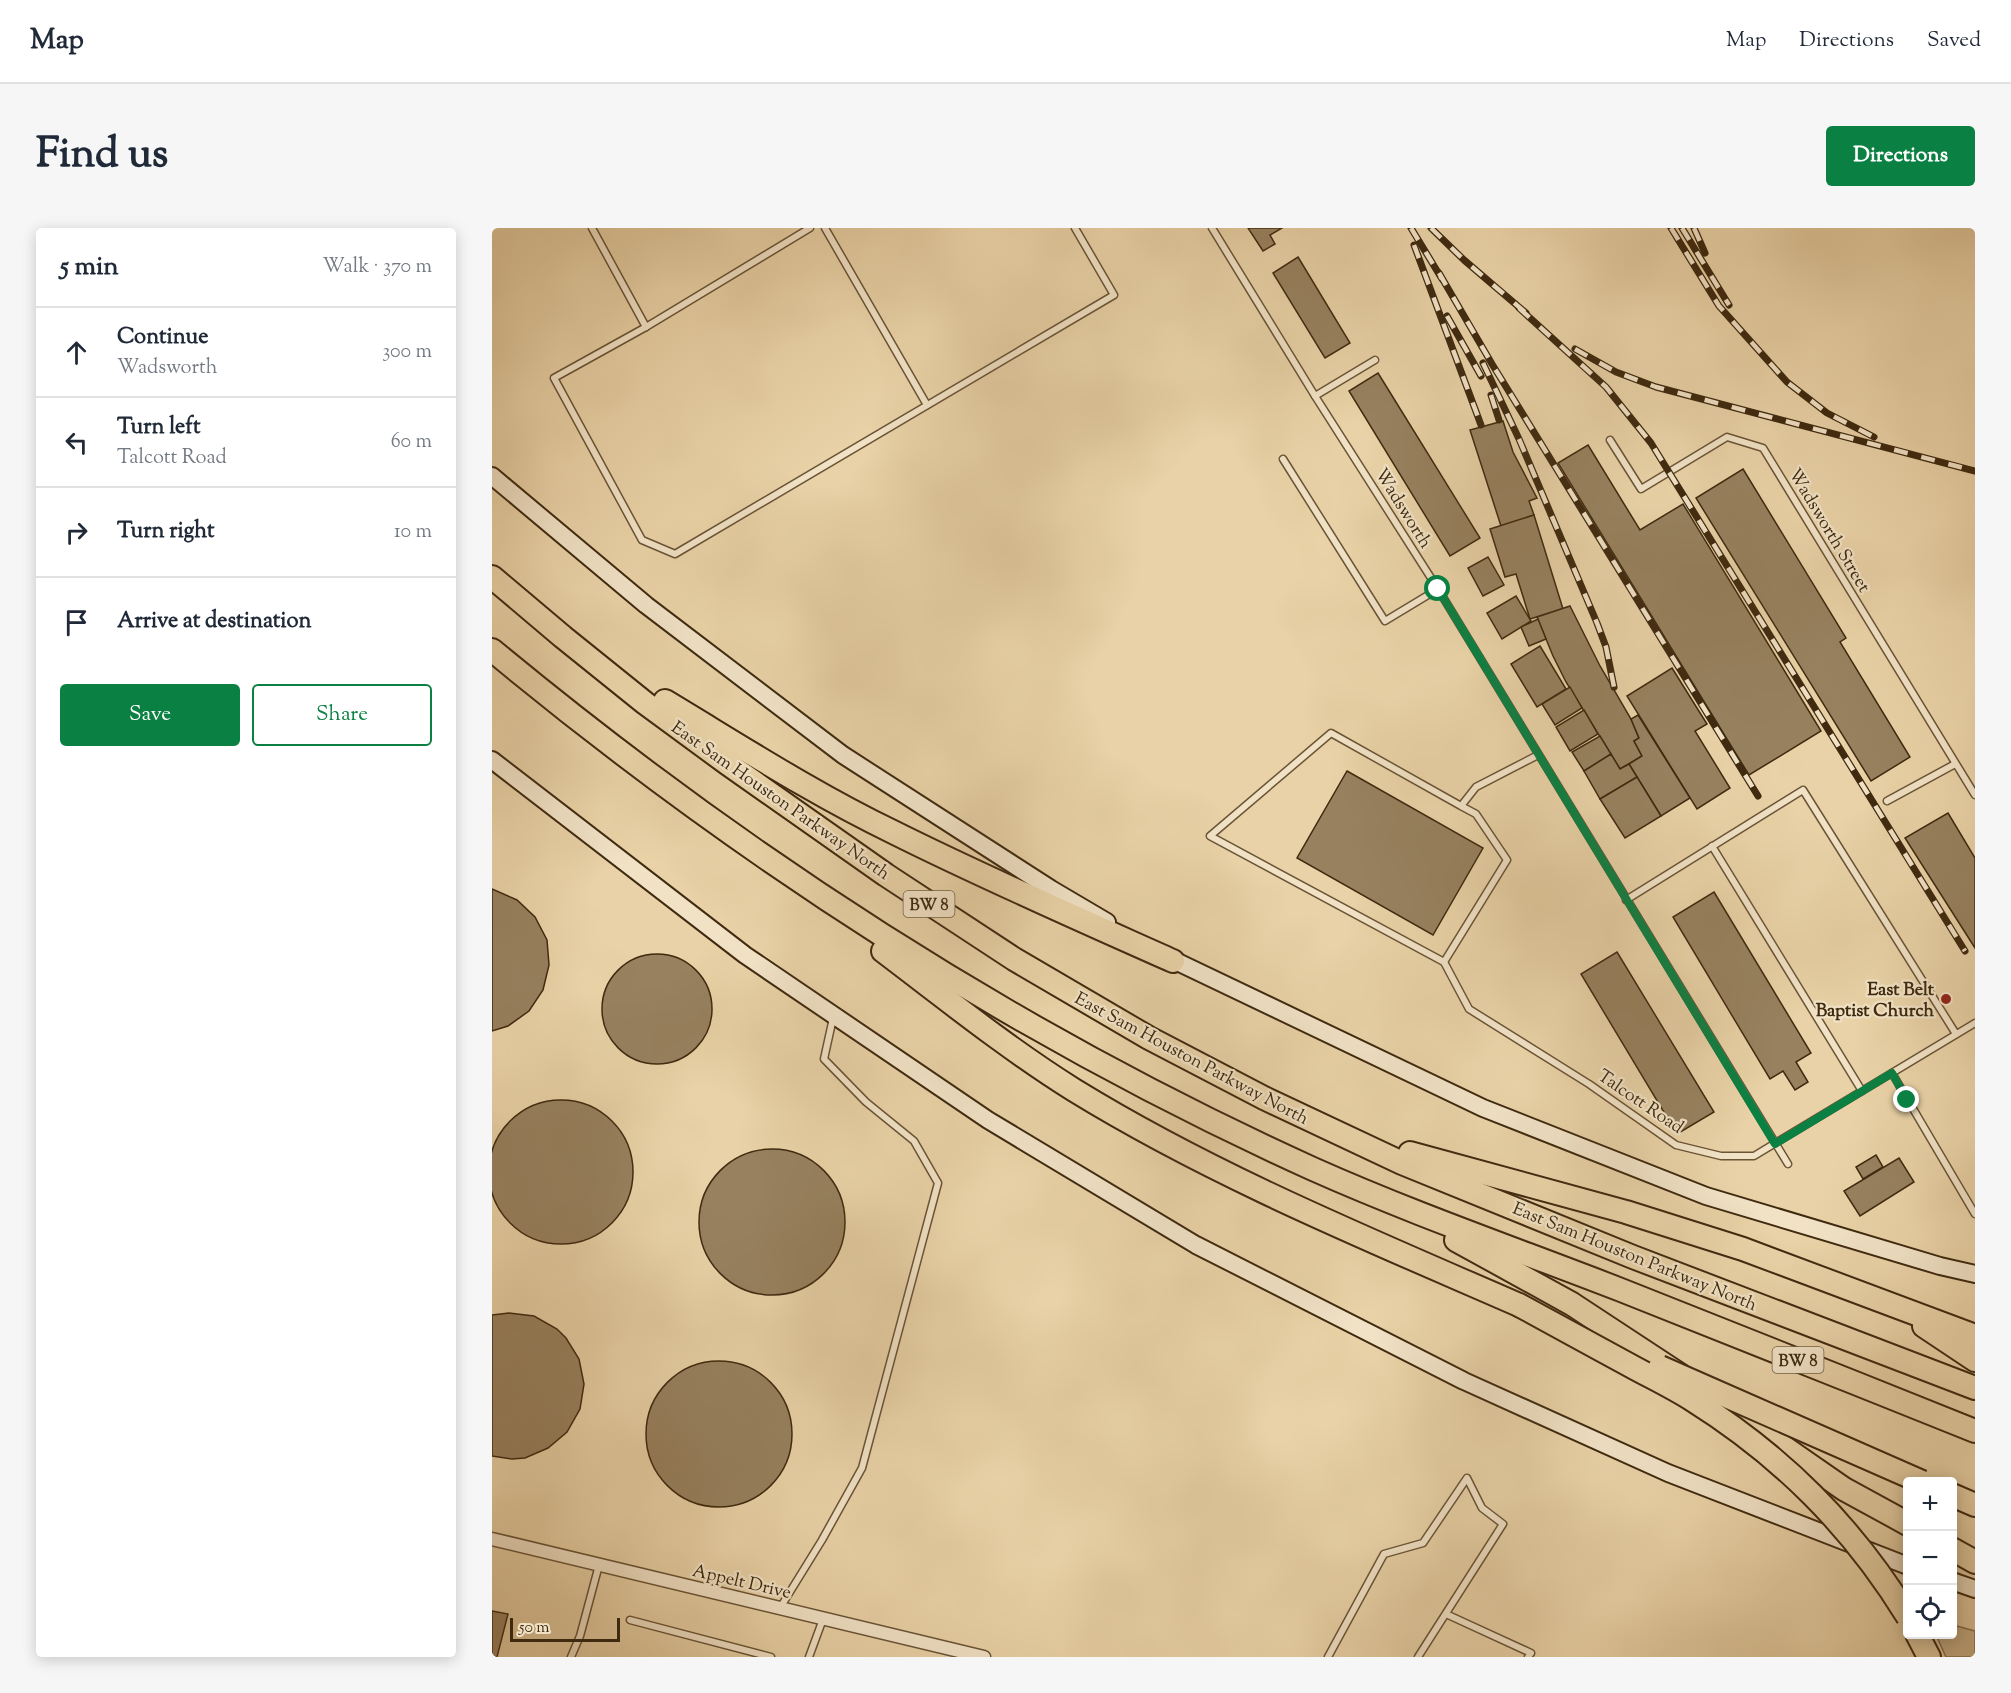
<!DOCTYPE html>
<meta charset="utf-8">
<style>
body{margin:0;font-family:"Sorts Mill Goudy",serif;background:#f6f6f7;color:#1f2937}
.controls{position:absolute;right:18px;bottom:18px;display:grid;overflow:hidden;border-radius:6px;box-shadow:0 3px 15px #0003}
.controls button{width:54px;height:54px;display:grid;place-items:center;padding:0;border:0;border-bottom:2px solid #e0e1e3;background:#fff;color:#1f2937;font:30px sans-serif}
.scale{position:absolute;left:18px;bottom:15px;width:110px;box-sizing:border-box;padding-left:6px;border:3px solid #3f2a10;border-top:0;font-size:16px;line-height:21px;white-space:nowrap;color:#3f2a10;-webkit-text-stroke:4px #f1e2c6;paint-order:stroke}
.stop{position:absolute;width:18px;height:18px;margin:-14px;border:4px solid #0b8043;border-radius:50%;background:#fff}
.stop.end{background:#0b8043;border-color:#fff;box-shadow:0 2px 6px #0008}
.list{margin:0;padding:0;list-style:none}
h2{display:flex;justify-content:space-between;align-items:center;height:78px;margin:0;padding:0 24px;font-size:26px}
h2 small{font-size:20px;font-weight:400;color:#747a83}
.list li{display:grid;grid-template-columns:39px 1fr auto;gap:18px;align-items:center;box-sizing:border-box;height:90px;padding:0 24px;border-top:2px solid #e0e1e3}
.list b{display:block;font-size:22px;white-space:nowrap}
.list p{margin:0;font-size:20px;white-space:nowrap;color:#747a83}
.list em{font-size:20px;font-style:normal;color:#747a83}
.actions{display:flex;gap:12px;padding:18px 24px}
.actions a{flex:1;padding:14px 0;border:2px solid #0b8043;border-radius:6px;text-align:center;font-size:21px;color:#0b8043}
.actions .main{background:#0b8043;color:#fff}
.icon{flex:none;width:33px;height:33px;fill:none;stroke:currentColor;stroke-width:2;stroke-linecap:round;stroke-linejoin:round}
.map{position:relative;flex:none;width:1483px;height:1429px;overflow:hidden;border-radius:6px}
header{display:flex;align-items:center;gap:36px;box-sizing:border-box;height:84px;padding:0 30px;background:#fff;border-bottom:2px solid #e0e1e3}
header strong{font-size:28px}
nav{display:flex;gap:33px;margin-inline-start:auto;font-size:21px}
.intro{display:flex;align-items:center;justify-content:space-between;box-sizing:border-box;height:144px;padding:0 36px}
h1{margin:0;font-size:42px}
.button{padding:15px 27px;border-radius:6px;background:#0b8043;color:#fff;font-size:21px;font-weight:700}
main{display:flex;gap:36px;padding:0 36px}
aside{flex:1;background:#fff;border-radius:6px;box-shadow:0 3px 15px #0003}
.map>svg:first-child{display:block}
.green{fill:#ccb58d;stroke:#86704e;stroke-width:1.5}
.building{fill:#97815f;stroke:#3f2a10;stroke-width:1.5}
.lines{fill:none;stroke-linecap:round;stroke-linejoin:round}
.lane-casing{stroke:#6a5436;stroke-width:9}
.street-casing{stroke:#6a5436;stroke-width:15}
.secondary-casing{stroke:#3f2a10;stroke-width:20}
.highway-casing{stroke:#3f2a10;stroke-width:26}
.lane{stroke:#f1e2c6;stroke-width:6}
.street{stroke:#f1e2c6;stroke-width:12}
.secondary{stroke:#f1e2c6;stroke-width:16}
.highway{stroke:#e9d2a7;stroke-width:22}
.rail-casing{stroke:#3f2a10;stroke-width:7}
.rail{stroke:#f1e2c6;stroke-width:4.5;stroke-dasharray:14;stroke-linecap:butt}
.highway-bridge-casing{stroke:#3f2a10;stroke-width:26;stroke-linecap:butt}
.highway-bridge{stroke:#e9d2a7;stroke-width:22}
.route{stroke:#0b8043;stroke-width:8}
.poi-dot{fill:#8f2418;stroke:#f1e2c6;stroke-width:2}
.labels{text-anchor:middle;stroke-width:4.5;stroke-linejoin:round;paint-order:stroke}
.shield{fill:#f1e2c6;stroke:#746147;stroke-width:1.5}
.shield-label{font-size:16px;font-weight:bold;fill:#3f2a10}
.street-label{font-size:18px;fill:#3f2a10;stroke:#f1e2c6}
.poi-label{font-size:18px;font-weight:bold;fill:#3f2a10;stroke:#f1e2c6;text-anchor:end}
</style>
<header>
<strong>Map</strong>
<nav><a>Map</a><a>Directions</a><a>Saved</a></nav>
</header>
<div class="intro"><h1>Find us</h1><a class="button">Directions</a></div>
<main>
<aside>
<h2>5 min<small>Walk · 370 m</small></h2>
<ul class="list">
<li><svg class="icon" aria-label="ahead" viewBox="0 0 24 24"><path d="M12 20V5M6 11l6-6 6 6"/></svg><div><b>Continue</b><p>Wadsworth</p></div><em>300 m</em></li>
<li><svg class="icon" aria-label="left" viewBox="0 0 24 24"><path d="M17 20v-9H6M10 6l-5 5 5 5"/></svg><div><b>Turn left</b><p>Talcott Road</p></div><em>60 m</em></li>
<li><svg class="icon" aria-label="right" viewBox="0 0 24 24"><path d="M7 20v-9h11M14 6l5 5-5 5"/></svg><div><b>Turn right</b></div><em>10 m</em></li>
<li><svg class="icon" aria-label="arrive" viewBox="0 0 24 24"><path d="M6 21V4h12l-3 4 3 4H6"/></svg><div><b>Arrive at destination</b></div></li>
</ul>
<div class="actions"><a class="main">Save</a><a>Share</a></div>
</aside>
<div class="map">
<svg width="1483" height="1429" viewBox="0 0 1483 1429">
<rect width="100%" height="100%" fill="#e9d2a7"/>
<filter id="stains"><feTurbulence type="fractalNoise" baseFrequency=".00333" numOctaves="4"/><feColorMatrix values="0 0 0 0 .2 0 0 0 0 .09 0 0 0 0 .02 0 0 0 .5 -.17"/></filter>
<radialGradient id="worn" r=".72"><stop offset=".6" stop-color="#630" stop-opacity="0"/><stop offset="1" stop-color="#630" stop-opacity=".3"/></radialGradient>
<polygon class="green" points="1461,1397 1483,1403 1483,1429 1454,1429 1444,1407 1460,1406"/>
<g class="building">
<polygon points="756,0 790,0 778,7 783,16 771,23"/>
<polygon points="806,29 858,115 833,130 781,45"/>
<polygon points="886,145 988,310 958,328 857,163"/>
<polygon points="1011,193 1021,224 1045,270 1037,273 1042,287 1009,298 978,202"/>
<polygon points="1096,217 1148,302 1191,276 1329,503 1257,547 1066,235"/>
<polygon points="1251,241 1354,410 1348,414 1418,529 1379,553 1204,270"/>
<polygon points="1042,287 1071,381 1038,391 1024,346 1013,349 998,301"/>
<polygon points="996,329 1012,357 991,368 976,340"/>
<polygon points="1024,368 1039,393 1010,411 995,385"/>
<polygon points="1078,378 1108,438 1139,491 1147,510 1142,513 1150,528 1128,541 1074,454 1061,428 1045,389"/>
<polygon points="1046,391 1054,411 1037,418 1029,399"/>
<polygon points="1048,418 1074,461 1045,479 1019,436"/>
<polygon points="1180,440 1215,496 1203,503 1238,560 1205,581 1135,468"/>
<polygon points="1078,459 1090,480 1063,497 1050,476"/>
<polygon points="1092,482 1106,506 1078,523 1064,499"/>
<polygon points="1146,487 1198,570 1169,588 1137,536 1150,528 1142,513 1147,510 1139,491"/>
<polygon points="1108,508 1119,526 1092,543 1080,524"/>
<polygon points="1119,526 1128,541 1137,536 1145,549 1108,571 1092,543"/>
<polygon points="855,543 991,620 941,707 805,630"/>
<polygon points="1145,549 1169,588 1133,610 1108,571"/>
<polygon points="1456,585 1483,630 1483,720 1413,610"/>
<polygon points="0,661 25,672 43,689 55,712 57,737 51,762 37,783 16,798 0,803"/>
<polygon points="1222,664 1319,825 1304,834 1316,854 1303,862 1291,843 1278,851 1181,689"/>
<polygon points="1125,724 1222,884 1185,906 1089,746"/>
<circle cx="165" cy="781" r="55"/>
<circle cx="69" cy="944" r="72"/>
<circle cx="280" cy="994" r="73"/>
<polygon points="1384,927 1391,939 1371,951 1364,939"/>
<polygon points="1407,930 1422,954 1368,988 1352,963"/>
<polygon points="17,1085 42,1088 65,1101 74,1110 87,1131 92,1156 88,1181 75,1204 56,1220 33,1230 20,1231 0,1228 0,1087"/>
<circle cx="227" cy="1206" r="73"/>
<polygon points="0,1383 16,1386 5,1429 0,1429"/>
</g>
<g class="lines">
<defs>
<g id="lane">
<polyline points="100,0 154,99"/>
<polyline points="318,0 154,99 62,150 150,312 183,326 622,67 583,0"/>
<polyline points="333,0 435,177"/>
<polyline points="720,0 823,168 946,361 1296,936"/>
<polyline points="823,168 883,132"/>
<polyline points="1118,212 1149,261 1235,209 1271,220 1483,567"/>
<polyline points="791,231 893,393 946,361"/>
<polyline points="1395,573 1463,536"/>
<polyline points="969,578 984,586 1015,632 952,734 718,608 839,505 969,578 984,559 1046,527"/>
<polyline points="1220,618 1370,863"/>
<polyline points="1134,672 1311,562 1464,806"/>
<polyline points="952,734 977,781 1097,856 1184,917 1229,928 1262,928 1483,795"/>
<polyline points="1400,845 1483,986"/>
<polyline points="288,1380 330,1312 370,1240 446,955 422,913 374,874 332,831 341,790"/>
<polyline points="954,1386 1039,1425 1036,1429"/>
<polyline points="138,1392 279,1429"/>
<polyline points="79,1429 88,1408 107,1337"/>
<polyline points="317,1429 331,1391"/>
<polyline points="836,1429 892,1326 931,1315 975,1250 990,1280 1011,1296 926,1429"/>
</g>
<polyline id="street" points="0,1311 492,1429"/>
<g id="secondary">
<polyline points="0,248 154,377 351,527 559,661 615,694"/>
<polyline points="0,532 253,727 496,892 704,1017 972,1153 1176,1245 1416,1338"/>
<polyline points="673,728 991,880 1214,968 1448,1038 1483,1046"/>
<polyline points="1460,1353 1483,1361"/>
</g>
<g id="highway">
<polyline points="0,349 71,409 153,475 236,536 394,647 522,731 657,810 772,870 910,935 1141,1029 1483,1160"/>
<path d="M 0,422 C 250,629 525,807 821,941 C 922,986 1026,1022 1129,1062 C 1247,1108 1365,1156 1483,1203"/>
<path d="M 173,473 C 248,518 322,566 401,604 C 493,650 587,691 681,733"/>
<path d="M 391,723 C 453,770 515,820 582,862 C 722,948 876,1011 1027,1077"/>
<polyline points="918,925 1134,984 1251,1021 1483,1108"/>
<polyline points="964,1012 1080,1076 1188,1147"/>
<polyline points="1432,1098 1483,1132"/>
<polyline points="1215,1166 1352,1261 1416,1296"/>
<polyline points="1460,1267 1483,1277"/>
<polyline points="1460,1321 1483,1334"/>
<polyline points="1425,1406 1437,1429"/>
</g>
</defs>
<use href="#lane" class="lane-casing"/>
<use href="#street" class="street-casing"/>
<use href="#secondary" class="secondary-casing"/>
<use href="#highway" class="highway-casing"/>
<use href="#lane" class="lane"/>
<use href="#street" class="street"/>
<use href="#secondary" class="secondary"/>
<use href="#highway" class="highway"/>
<defs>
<g id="rail">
<polyline points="919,0 950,51"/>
<polyline points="939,0 972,32 1034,85"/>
<polyline points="1179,0 1227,78 1295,154 1335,185 1382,209"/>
<polyline points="1190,0 1237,77"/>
<polyline points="1202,0 1213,25"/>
<polyline points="922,17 989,197"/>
<polyline points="947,45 1000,136 1266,568"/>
<polyline points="1027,80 1114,159 1159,215 1473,723"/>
<polyline points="955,88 989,148"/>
<polyline points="1083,121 1124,144 1164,159 1483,243"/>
<polyline points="991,135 1027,211 1105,395 1114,419 1122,459"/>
<polyline points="999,167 1007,192"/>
</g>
</defs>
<use href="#rail" class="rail-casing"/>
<use href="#rail" class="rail"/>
<defs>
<g id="highway-bridge">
<path d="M 1027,1077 C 1064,1097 1102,1118 1139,1138 C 1159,1149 1180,1159 1199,1171 C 1290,1228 1360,1298 1416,1389"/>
<polyline points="1168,1139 1430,1254"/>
</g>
</defs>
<use href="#highway-bridge" class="highway-bridge-casing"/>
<use href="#highway-bridge" class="highway-bridge"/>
</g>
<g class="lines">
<polyline class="route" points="946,361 1283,916 1400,845 1415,872"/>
</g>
<circle class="poi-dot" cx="1454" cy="771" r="6"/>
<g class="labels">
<g class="shield">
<rect x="411.5" y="663" width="51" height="26" rx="4.5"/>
<rect x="1280.5" y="1119" width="51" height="26" rx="4.5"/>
</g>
<g class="shield-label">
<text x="437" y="682">BW 8</text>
<text x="1306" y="1138">BW 8</text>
</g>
<g class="street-label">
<text transform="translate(912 280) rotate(58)" y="6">Wadsworth</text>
<text transform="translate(1338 302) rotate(59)" y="6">Wadsworth Street</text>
<text transform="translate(289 572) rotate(35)" y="6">East Sam Houston Parkway North</text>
<text transform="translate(700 830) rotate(28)" y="6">East Sam Houston Parkway North</text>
<text transform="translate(1149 873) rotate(34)" y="6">Talcott Road</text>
<text transform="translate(1143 1028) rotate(22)" y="6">East Sam Houston Parkway North</text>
<text transform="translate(250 1353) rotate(13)" y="6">Appelt Drive</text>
</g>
<g class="poi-label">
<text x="1442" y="767">East Belt<tspan x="1442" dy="21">Baptist Church</tspan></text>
</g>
</g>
<rect width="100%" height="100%" filter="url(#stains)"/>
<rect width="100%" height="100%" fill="url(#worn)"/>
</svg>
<div class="controls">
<button>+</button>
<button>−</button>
<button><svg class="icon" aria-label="locate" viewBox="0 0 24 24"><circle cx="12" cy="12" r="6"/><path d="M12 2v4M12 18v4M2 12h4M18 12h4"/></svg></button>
</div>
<div class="scale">50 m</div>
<div class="stop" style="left:946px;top:361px"></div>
<div class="stop end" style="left:1415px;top:872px"></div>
</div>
</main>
